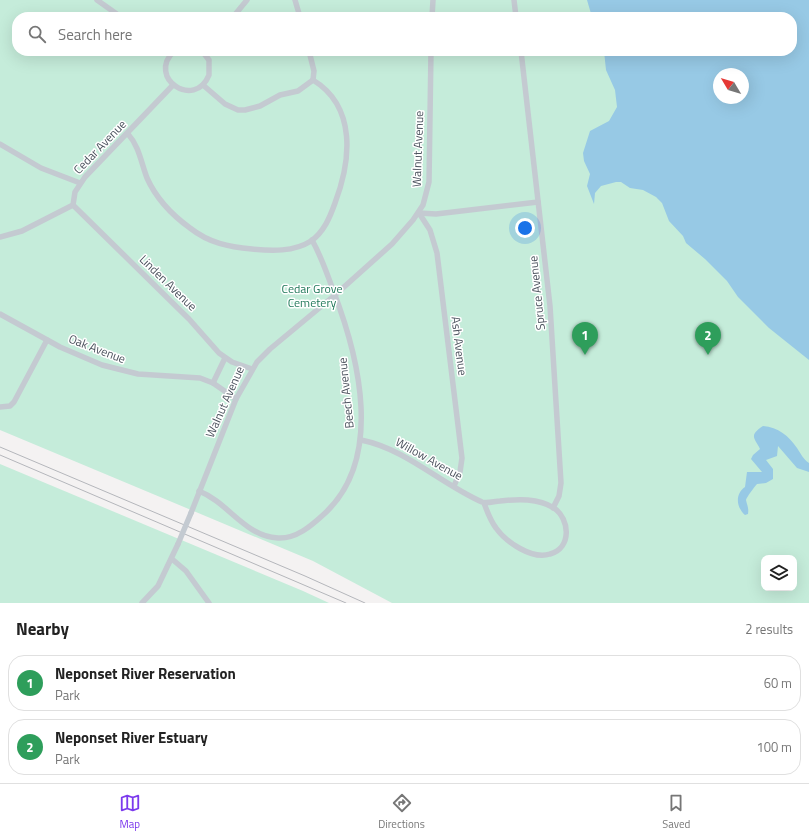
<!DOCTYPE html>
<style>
body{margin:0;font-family:"Titillium Web",sans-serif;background:#f2f2f2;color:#222}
.controls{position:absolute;right:12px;bottom:12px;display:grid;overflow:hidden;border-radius:8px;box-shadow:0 4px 16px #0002}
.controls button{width:36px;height:36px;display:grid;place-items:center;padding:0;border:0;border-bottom:1px solid #e0e0e0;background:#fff;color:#222;font:20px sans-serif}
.compass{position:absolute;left:713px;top:68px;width:36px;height:36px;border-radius:50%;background:#fff;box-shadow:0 4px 16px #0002;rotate:308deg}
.you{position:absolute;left:525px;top:228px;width:14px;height:14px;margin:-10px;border:3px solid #fff;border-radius:50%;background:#1a73e8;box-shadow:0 0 0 6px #1a73e833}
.badge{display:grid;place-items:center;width:26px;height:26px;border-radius:50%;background:#7c3aed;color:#fff;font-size:13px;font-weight:700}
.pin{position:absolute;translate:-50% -33px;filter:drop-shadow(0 1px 2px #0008)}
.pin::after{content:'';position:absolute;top:21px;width:14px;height:12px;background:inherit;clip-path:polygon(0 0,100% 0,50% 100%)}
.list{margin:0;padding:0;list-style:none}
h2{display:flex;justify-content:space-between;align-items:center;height:52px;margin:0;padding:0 16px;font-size:17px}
h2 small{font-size:13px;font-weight:400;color:#767676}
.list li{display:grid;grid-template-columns:26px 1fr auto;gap:12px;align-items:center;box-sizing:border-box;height:56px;margin:0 8px 8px;padding:0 8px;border:1px solid #e0e0e0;border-radius:16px}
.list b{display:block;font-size:15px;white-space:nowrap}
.list p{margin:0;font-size:13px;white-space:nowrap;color:#767676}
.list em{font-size:13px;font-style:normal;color:#767676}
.icon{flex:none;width:22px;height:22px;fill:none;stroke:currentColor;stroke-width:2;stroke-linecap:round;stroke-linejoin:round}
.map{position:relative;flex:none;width:809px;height:603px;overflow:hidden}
.search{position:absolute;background:#fff;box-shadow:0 4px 16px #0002;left:12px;right:12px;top:12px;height:44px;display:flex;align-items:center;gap:10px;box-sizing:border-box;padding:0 14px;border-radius:16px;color:#767676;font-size:15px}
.sheet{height:180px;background:#fff}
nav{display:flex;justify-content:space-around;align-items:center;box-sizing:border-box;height:56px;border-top:1px solid #e0e0e0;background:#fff;font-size:11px;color:#767676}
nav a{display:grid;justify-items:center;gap:2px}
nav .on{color:#7c3aed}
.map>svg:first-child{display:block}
.green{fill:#c5ecda;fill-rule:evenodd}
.water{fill:#97c9e5;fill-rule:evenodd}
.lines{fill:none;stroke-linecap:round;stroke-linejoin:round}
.service{stroke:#c4cad1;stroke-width:5.5}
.tram{stroke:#b4b6bb;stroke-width:1}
.service-bridge{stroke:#c4cad1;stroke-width:5.5}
.labels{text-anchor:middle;stroke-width:3;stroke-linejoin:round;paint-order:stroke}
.street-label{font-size:12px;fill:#4b525d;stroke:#fff}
.park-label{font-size:12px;fill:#21795a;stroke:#fff}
</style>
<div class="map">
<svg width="809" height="603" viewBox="0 0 809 603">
<rect width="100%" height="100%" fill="#f4f2f2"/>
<g class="green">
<path d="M 0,0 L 809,0 L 809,603 L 392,603 L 313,561 L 0,430 ZM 17,17 L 792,17 L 792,51 L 17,51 ZM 719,74 L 743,74 L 743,98 L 719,98 ZM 764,558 L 794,558 L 794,588 L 764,588 Z"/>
<polygon points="0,464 303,591 329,603 0,603"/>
</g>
<g class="water">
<path d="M 587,0 L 809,0 L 809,360 L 769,328 L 738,297 L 727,281 L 705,259 L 686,243 L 683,236 L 669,221 L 662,203 L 656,197 L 643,190 L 630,188 L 621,182 L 616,182 L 601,186 L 595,193 L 594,204 L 587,186 L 590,174 L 584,161 L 583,153 L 590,131 L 609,121 L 617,107 L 615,90 L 606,70 L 604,51 L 792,51 L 792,17 L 592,17 ZM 719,74 L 743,74 L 743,98 L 719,98 Z"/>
<path d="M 763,426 C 778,427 789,436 797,448 C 801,454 803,459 809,463 L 809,472 L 797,468 L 778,446 L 777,456 L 766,460 L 773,469 L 773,479 L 766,483 L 757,484 C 755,486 746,498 746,500 C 747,505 749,508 748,514 L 745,515 C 736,507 735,494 745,487 L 747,472 L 762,472 L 751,459 L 753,455 L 760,449 C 755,438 748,436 763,426 Z"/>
</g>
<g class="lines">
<g class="service">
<polyline points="97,0 121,17"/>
<polyline points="295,0 300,17"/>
<polyline points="514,0 516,17"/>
<polyline points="233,17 247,0"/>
<polyline points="432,17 433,0"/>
<path d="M 174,51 C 146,78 195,110 209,75 L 209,60 L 202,51"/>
<polyline points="309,51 314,71 313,80"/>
<polyline points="521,51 550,306 561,483 559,496 553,508"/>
<polyline points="203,85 225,104 238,110 245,110 260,106 280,95 298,91 313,80"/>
<path d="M 128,134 C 139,146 141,162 147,178 C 156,198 172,215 190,228 C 209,243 229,247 252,249 C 271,251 294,252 311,241 C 324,232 330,217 335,203 C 351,161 357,107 313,80"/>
<polyline points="0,144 41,168 80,183"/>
<polyline points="73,205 189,319 219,353 232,362 252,369"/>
<polyline points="419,213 430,230 437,253 462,458 460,472 454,486"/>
<polyline points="419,213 436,214 538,202"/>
<polyline points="0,237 22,231 73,205 75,192 85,177 173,85"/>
<polyline points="0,314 60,347 102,365 138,374 200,378 213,383 236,399"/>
<polyline points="213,383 225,358"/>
<polyline points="0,407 10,406 14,402 47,340"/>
<path d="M 361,440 C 406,449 441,484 482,502 C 487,504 495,501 500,501 C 518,499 538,498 554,508 C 570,519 572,548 550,554 C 532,560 506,542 496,528 C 490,520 487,511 484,503"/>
<path d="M 199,491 C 229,503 244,536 278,538 C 296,539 311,526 323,515 C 385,460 359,357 333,290 C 327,273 321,256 312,240"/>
<polyline points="191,513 236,399 257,362 270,349 335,295 392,244 413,220 423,205 429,182 431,51"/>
<polyline points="172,559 186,571 209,603"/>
<polyline points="142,603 158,586 178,544"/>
</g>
<g class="tram">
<polyline points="0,447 305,576 365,603"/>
<polyline points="0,455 346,603"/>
</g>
<polyline class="service-bridge" points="178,544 191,513"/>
</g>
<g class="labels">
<g class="street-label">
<text transform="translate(100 147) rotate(-46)" y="4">Cedar Avenue</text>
<text transform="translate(418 149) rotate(-88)" y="4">Walnut Avenue</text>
<text transform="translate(168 283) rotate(44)" y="4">Linden Avenue</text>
<text transform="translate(537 293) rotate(-96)" y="4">Spruce Avenue</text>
<text transform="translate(459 346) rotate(83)" y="4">Ash Avenue</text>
<text transform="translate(97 349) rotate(21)" y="4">Oak Avenue</text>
<text transform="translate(346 393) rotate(-96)" y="4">Beech Avenue</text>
<text transform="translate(225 402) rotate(-66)" y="4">Walnut Avenue</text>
<text transform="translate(429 459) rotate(29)" y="4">Willow Avenue</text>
</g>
<g class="park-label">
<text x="312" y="293">Cedar Grove<tspan x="312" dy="14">Cemetery</tspan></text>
</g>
</g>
</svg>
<div class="controls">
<button><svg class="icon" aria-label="layers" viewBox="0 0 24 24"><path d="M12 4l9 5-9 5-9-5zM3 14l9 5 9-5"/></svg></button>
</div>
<svg class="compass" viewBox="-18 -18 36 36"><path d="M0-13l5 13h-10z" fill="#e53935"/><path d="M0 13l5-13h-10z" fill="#767676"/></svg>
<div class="you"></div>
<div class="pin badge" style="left:585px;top:355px;background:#2e9e5b">1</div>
<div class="pin badge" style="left:708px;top:355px;background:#2e9e5b">2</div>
<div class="search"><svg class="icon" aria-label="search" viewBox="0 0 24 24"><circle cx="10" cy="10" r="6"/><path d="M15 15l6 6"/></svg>Search here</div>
</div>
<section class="sheet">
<h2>Nearby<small>2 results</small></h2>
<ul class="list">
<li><span class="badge" style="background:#2e9e5b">1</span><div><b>Neponset River Reservation</b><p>Park</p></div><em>60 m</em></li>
<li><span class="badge" style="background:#2e9e5b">2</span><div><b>Neponset River Estuary</b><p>Park</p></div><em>100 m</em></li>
</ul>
</section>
<nav>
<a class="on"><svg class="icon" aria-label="map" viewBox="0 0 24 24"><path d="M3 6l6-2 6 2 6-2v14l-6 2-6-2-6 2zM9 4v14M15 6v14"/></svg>Map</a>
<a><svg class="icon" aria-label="directions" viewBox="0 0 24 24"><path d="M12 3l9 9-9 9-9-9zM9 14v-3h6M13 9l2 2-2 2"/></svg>Directions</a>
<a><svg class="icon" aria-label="saved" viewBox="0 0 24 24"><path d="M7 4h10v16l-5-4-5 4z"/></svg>Saved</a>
</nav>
